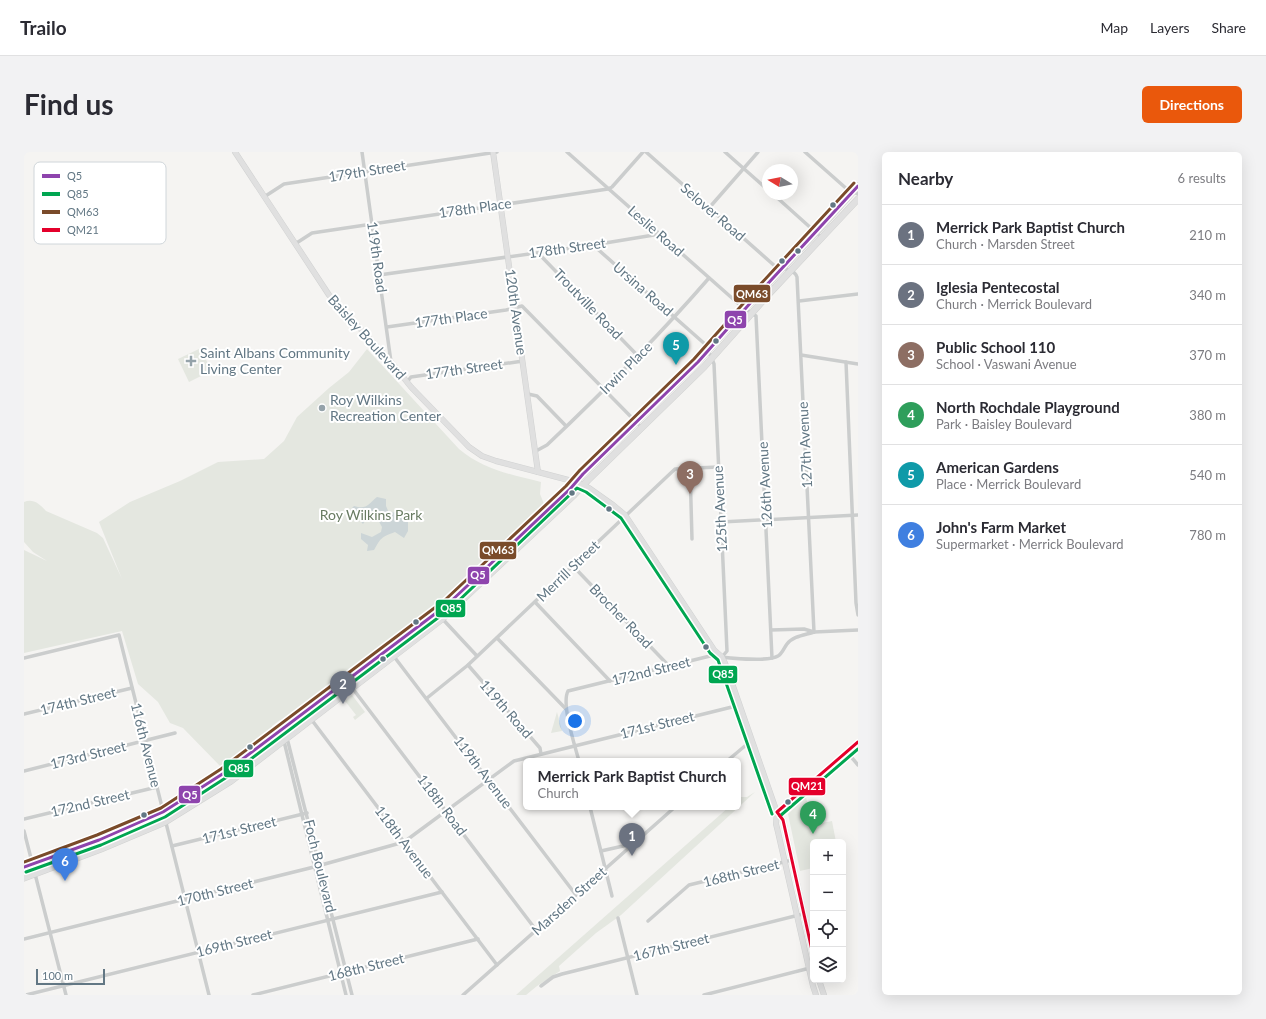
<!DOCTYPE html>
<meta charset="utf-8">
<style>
body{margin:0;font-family:Lato,sans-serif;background:#f2f2f3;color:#2b2b33}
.controls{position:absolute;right:12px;bottom:12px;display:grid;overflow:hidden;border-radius:6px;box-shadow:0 4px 16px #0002}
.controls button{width:36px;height:36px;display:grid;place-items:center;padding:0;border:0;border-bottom:1px solid #e1e1e2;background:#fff;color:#2b2b33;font:20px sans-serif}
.compass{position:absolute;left:738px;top:12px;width:36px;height:36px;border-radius:50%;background:#fff;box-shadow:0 4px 16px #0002;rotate:280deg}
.scale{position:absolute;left:12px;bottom:10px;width:69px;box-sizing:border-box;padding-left:4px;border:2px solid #627784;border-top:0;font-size:11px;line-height:14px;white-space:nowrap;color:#627784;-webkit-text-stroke:3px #fff;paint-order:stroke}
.you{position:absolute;left:551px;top:569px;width:14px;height:14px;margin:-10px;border:3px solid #fff;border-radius:50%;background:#1a73e8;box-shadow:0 0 0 6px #1a73e833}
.badge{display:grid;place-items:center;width:26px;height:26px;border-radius:50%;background:#ea580c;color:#fff;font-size:13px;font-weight:700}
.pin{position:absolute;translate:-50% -33px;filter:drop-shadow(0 1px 2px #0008)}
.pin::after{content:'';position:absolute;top:21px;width:14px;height:12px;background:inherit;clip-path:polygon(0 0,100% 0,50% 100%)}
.popup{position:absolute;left:499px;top:606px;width:218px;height:52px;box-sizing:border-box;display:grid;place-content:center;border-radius:6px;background:#fff;filter:drop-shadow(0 1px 3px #0005);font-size:13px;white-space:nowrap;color:#7c7c81}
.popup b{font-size:15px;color:#2b2b33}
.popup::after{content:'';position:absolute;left:50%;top:100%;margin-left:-8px;border:8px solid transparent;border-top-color:#fff}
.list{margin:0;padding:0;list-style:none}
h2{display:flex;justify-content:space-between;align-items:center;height:52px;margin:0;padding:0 16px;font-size:17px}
h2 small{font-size:13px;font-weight:400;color:#7c7c81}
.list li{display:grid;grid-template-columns:26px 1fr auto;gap:12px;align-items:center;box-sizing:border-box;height:60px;padding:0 16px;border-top:1px solid #e1e1e2}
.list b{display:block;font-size:15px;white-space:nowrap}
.list p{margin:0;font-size:13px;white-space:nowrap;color:#7c7c81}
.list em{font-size:13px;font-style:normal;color:#7c7c81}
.icon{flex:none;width:22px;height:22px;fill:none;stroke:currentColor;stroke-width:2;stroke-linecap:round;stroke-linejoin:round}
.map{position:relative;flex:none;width:834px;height:843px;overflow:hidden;border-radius:6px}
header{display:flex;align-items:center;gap:24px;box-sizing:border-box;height:56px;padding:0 20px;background:#fff;border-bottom:1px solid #e1e1e2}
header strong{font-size:19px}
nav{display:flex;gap:22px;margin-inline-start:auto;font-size:14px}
.intro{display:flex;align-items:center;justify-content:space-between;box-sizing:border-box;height:96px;padding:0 24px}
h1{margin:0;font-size:28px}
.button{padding:10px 18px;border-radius:6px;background:#ea580c;color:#fff;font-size:14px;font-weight:700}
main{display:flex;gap:24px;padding:0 24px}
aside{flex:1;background:#fff;border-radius:6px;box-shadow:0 4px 16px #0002}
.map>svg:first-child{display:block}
.green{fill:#e4e7e0}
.water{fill:#ccd5d7}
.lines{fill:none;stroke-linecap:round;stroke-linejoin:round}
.secondary-casing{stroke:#d1d2d2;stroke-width:6}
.primary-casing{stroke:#d1d2d1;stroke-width:7}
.street{stroke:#cbcdcd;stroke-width:3.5}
.secondary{stroke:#e0e0e0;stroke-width:5}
.primary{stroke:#e0e0e0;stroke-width:6}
.bus-1-casing{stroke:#fff;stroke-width:6}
.bus-2-casing{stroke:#fff;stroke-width:6}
.bus-3-casing{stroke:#fff;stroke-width:6}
.bus-4-casing{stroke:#fff;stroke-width:6}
.bus-1{stroke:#8e44ad;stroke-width:3}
.bus-2{stroke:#00a651;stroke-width:3}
.bus-3{stroke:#7a4b2a;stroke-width:3}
.bus-4{stroke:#e4002b;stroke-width:3}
.bus-dot{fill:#627784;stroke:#fff;stroke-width:1.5}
.poi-dot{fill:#95a3aa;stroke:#fff;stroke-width:1.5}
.labels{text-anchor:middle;stroke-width:4;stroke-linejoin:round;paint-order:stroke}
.street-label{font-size:14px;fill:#627784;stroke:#fff}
.poi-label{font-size:14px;fill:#627784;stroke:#fff;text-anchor:start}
.park-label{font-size:14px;fill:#687b62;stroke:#fff}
.key{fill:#fff;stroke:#d0d6da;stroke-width:1}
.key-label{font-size:11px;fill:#627784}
.line-badge{stroke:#fff;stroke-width:1.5}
.badge-label{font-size:11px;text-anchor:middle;font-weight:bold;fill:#fff}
</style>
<header>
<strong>Trailo</strong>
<nav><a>Map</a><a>Layers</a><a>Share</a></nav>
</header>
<div class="intro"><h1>Find us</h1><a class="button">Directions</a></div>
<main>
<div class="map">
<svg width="834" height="843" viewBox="0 0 834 843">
<rect width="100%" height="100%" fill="#f5f4f2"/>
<g class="green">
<polygon points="177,196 187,219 165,230 154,207"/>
<path d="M 343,197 L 435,297 C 460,318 486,322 517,330 L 516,342 L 520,352 L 422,445 L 261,568 L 256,568 L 248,574 L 248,577 L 197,615 L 159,576 L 146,571 L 134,550 L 114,532 L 98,479 L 0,501 L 0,398 L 23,409 L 9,400 L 0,390 L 0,350 C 9,346 16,352 22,359 L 73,381 L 79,386 L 98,427 L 75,370 L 106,350 L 156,329 L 194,310 L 240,307 L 260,289 L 273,265 L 305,236 L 325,220 Z"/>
<polygon points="328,543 341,560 331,568 329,565 332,563 321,549"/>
<polygon points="533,560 538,579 527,581"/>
<polygon points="731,640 597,763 572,781 535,814 536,819 513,834 502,843 492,843 705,655 714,655 714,647 716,645 723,645"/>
<polygon points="782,645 788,673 808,669 812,690 789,690 789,716 776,719 764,662"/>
</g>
<path class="water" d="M 353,345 L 362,347 L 362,354 L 365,361 L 372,360 L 384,370 L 384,379 L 380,386 L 371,380 C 357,385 357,386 350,398 L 343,399 L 344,393 L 337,387 L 337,381 L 348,385 L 357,380 L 358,375 L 353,366 L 341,369 L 339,372 L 338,371 L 335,366 L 329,363 L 327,357 L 330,354 C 343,358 344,352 353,345 Z"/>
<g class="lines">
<defs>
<g id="secondary">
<polyline points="211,0 305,143 368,211 387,235 445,295 458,304 472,309 552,330 565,336 589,353 601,363 690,498 698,505 701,511 750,652 753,660 759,668 789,803"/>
<polyline points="469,0 514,320"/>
<polyline points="753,660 752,672 754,680 789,834 792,843"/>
<polyline points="795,828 800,843"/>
</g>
<g id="primary">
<polyline points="0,715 75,688 139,660 200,621 251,582 323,529 424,452 546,337 559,322 674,210 737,139 802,70 834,34"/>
<polyline points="0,726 77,697 141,670 207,629 418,467 549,344 564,328 680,215 743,144 834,47"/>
</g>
</defs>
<use href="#secondary" class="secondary-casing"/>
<use href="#primary" class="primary-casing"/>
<g class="street">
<polyline points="338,0 367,210"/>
<polyline points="543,0 717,154 732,164 748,506"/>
<path d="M 622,0 L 752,115 C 760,117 770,117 773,125 L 790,480"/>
<polyline points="701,0 744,38"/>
<polyline points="781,0 824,38 834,42"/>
<polyline points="749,42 798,86"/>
<polyline points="240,45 260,32 473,0"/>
<polyline points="685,56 734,0"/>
<polyline points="271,92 288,81 584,37 588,35 619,0"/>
<polyline points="569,93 682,193 690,212 703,499 698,505"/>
<polyline points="514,101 614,204"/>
<polyline points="355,123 569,93 636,82"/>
<polyline points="775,149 834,142"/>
<polyline points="363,175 482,158 498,154 618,276"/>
<polyline points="777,203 834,212"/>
<polyline points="822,210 832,451 834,463"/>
<polyline points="383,230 387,225 499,209"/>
<polyline points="504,242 513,244 542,274"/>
<path d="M 512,299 L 523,293 C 580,239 634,185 685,126"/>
<polyline points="666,316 668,387"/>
<polyline points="697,370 834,363"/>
<polyline points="549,414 645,514"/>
<polyline points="511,450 586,529"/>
<polyline points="413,461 453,504"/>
<polyline points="747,478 780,477 790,480 834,478"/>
<polyline points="473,486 542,557"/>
<polyline points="365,498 552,743"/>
<polyline points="0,506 95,483 185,843"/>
<polyline points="444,513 516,596 517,602"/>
<polyline points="323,529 512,778"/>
<polyline points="403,546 444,513 651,317 694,315"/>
<polyline points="0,562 108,536"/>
<polyline points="287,567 473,813"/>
<polyline points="257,577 322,843"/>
<polyline points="261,588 264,590 328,843"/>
<polyline points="823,600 834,613"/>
<path d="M 555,609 C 551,594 537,552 544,539 L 686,504 C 700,505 743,511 754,504 C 758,502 760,496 763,492 C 769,484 781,483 790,480"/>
<polyline points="703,609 728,588"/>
<polyline points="0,619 151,581"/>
<polyline points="566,655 588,744"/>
<polyline points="753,660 834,590"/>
<polyline points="0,667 133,635"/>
<polyline points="0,679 42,843"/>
<polyline points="148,694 283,661"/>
<polyline points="577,699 608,692"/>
<polyline points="594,766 613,843"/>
<polyline points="624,769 665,733 768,708"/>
<polyline points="0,787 290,715 380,690 490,609 716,553"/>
<polyline points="517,834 529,825 538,822 779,762"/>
<polyline points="2,843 418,740"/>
<polyline points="229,843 454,787"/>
<polyline points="439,843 651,655"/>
<polyline points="680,843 786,816"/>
</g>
<use href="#secondary" class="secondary"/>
<use href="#primary" class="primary"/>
<defs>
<polyline id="bus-1" points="0,715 75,688 139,660 200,621 424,452 546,337 559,322 674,210 737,139 834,34"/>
<g id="bus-2">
<polyline points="756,664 834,597"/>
<polyline points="2,720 77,693 141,665 203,625 427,456 553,336 562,340 597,366 686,501 694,508 748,662"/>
</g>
<polyline id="bus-3" points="0,710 73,683 137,656 197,617 421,448 542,334 556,318 670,207 733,136 830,31"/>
<polyline id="bus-4" points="789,803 759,668 753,660 834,590"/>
</defs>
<use href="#bus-1" class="bus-1-casing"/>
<use href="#bus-2" class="bus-2-casing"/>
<use href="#bus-3" class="bus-3-casing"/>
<use href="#bus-4" class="bus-4-casing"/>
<use href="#bus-1" class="bus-1"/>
<use href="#bus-2" class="bus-2"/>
<use href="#bus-3" class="bus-3"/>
<use href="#bus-4" class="bus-4"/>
</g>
<g class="bus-dot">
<circle cx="809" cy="53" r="3.5"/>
<circle cx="774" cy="99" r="3.5"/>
<circle cx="758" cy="109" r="3.5"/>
<circle cx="692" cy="189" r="3.5"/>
<circle cx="548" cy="341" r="3.5"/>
<circle cx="585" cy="357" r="3.5"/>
<circle cx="392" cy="470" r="3.5"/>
<circle cx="682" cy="495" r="3.5"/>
<circle cx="359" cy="507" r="3.5"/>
<circle cx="226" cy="595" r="3.5"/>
<circle cx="764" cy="650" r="3.5"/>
<circle cx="120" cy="663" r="3.5"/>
</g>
<g class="poi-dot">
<path d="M165 203h4v4h4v4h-4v4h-4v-4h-4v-4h4z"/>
<circle cx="298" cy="256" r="4"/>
</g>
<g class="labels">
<g class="street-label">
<text transform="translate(343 19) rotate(-9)" y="5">179th Street</text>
<text transform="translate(451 56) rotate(-8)" y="5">178th Place</text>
<text transform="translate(689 60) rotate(41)" y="5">Selover Road</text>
<text transform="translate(632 79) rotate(41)" y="5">Leslie Road</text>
<text transform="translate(543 96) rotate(-8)" y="5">178th Street</text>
<text transform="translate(353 105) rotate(82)" y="5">119th Road</text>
<text transform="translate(619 137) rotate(41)" y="5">Ursina Road</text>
<text transform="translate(564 152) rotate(46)" y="5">Troutville Road</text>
<text transform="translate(492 160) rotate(82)" y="5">120th Avenue</text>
<text transform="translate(427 166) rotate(-8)" y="5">177th Place</text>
<text transform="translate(343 185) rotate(48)" y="5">Baisley Boulevard</text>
<text transform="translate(602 216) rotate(-45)" y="5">Irwin Place</text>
<text transform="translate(440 217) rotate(-8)" y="5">177th Street</text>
<text transform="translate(781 293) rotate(-93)" y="5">127th Avenue</text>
<text transform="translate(741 333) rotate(-93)" y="5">126th Avenue</text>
<text transform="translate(696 357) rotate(-93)" y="5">125th Avenue</text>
<text transform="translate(544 419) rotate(-44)" y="5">Merrill Street</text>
<text transform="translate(597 464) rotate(46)" y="5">Brocher Road</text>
<text transform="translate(627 519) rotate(-14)" y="5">172nd Street</text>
<text transform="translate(54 549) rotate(-14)" y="5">174th Street</text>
<text transform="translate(482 557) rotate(49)" y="5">119th Road</text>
<text transform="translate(633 573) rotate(-14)" y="5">171st Street</text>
<text transform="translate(122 593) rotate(76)" y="5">116th Avenue</text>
<text transform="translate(64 603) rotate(-14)" y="5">173rd Street</text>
<text transform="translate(459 620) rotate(53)" y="5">119th Avenue</text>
<text transform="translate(66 651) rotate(-13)" y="5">172nd Street</text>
<text transform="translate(418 653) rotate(53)" y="5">118th Road</text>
<text transform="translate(215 678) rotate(-14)" y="5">171st Street</text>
<text transform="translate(380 690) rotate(53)" y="5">118th Avenue</text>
<text transform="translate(296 714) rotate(76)" y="5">Foch Boulevard</text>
<text transform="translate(717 721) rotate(-14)" y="5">168th Street</text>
<text transform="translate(191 740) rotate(-14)" y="5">170th Street</text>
<text transform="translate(545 749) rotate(-42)" y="5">Marsden Street</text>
<text transform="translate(210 791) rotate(-14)" y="5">169th Street</text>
<text transform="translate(647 795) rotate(-14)" y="5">167th Street</text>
<text transform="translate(342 815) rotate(-14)" y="5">168th Street</text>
</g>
<g class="poi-label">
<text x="176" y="206">Saint Albans Community<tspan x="176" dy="16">Living Center</tspan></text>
<text x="306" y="253">Roy Wilkins<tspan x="306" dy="16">Recreation Center</tspan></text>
</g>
<g class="park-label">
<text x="347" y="368">Roy Wilkins Park</text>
</g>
</g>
<rect x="10" y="10" width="132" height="82" rx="6" class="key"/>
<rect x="18" y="22" width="18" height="4" fill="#8e44ad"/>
<rect x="18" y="40" width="18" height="4" fill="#00a651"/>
<rect x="18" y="58" width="18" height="4" fill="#7a4b2a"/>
<rect x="18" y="76" width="18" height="4" fill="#e4002b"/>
<g class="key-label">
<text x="43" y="28">Q5</text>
<text x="43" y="46">Q85</text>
<text x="43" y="64">QM63</text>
<text x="43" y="82">QM21</text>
</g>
<g class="line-badge">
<rect x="709" y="132" width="38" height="19" rx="4" fill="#7a4b2a"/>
<rect x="700" y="158" width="23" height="19" rx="4" fill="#8e44ad"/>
<rect x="455" y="389" width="38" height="19" rx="4" fill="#7a4b2a"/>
<rect x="443" y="414" width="23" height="19" rx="4" fill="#8e44ad"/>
<rect x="411" y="447" width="31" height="19" rx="4" fill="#00a651"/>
<rect x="684" y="513" width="30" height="19" rx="4" fill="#00a651"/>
<rect x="199" y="607" width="31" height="19" rx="4" fill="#00a651"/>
<rect x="764" y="625" width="38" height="19" rx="4" fill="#e4002b"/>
<rect x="154" y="633" width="23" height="19" rx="4" fill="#8e44ad"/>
</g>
<g class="badge-label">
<text x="728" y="146">QM63</text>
<text x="711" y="172">Q5</text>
<text x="474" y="402">QM63</text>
<text x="454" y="427">Q5</text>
<text x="427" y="460">Q85</text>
<text x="699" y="526">Q85</text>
<text x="215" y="620">Q85</text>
<text x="783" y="638">QM21</text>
<text x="166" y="647">Q5</text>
</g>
</svg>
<div class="controls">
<button>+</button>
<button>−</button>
<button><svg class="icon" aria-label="locate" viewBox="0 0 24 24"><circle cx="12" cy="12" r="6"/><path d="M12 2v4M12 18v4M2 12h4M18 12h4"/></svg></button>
<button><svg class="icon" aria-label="layers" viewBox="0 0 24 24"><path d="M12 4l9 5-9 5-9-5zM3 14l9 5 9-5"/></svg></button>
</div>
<svg class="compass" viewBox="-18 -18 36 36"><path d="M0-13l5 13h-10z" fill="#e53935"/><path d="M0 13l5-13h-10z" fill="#7c7c81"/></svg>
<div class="scale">100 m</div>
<div class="you"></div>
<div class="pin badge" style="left:608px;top:704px;background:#6b7280">1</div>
<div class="popup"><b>Merrick Park Baptist Church</b>Church</div>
<div class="pin badge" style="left:319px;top:552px;background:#6b7280">2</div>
<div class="pin badge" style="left:666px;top:342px;background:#8d6e63">3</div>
<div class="pin badge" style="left:789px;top:682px;background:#2e9e5b">4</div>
<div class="pin badge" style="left:652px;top:213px;background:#0f9aa8">5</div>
<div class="pin badge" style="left:41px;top:729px;background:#3f7fe0">6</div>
</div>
<aside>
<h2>Nearby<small>6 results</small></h2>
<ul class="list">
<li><span class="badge" style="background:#6b7280">1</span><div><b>Merrick Park Baptist Church</b><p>Church · Marsden Street</p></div><em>210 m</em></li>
<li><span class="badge" style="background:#6b7280">2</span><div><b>Iglesia Pentecostal</b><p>Church · Merrick Boulevard</p></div><em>340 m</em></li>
<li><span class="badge" style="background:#8d6e63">3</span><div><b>Public School 110</b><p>School · Vaswani Avenue</p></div><em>370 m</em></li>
<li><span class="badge" style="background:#2e9e5b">4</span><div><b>North Rochdale Playground</b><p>Park · Baisley Boulevard</p></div><em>380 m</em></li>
<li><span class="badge" style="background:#0f9aa8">5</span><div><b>American Gardens</b><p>Place · Merrick Boulevard</p></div><em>540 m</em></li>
<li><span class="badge" style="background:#3f7fe0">6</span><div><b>John's Farm Market</b><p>Supermarket · Merrick Boulevard</p></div><em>780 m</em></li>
</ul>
</aside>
</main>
